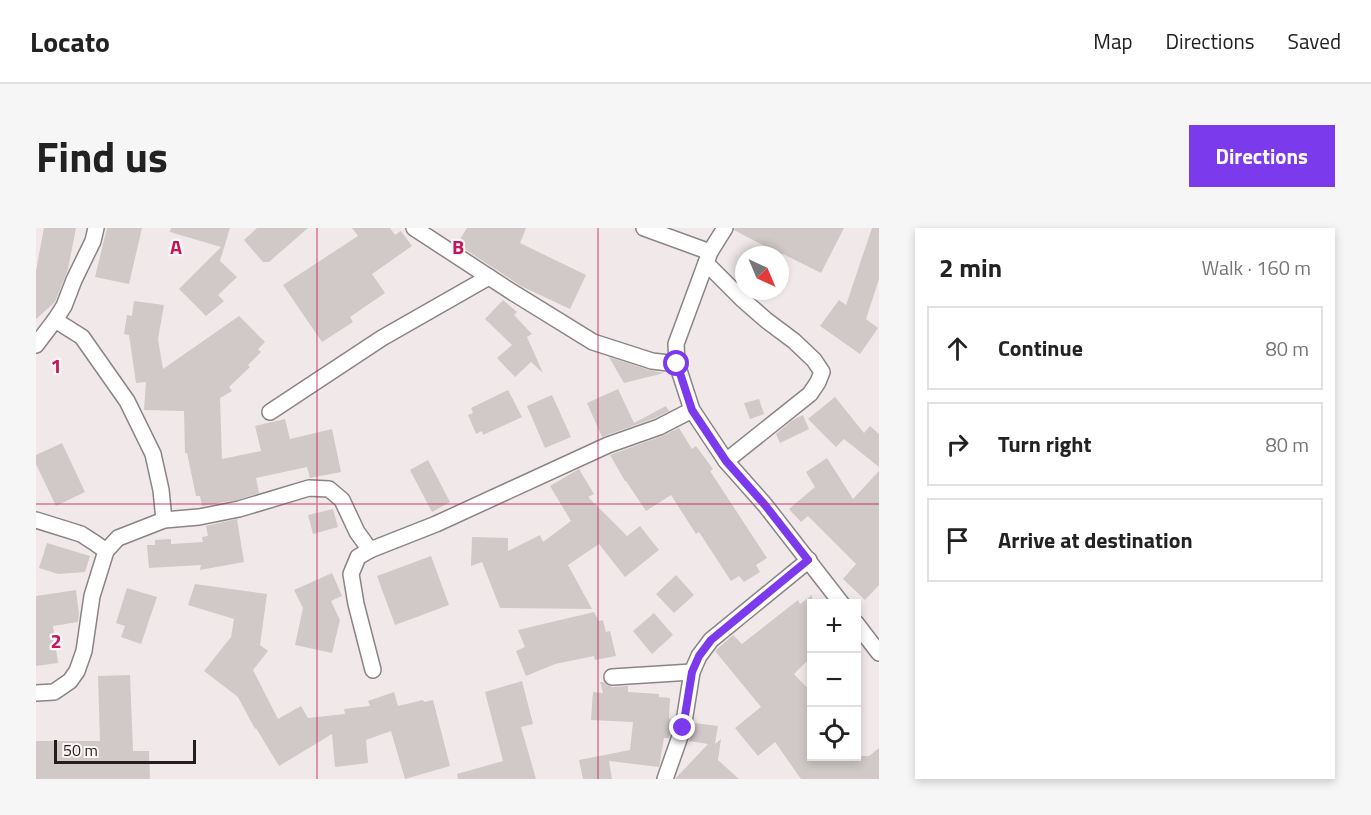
<!DOCTYPE html>
<meta charset="utf-8">
<style>
body{margin:0;font-family:"Titillium Web",sans-serif;background:#f6f6f6;color:#222}
.controls{position:absolute;right:18px;bottom:18px;display:grid;overflow:hidden;border-radius:0px;box-shadow:0 3px 9px #0003}
.controls button{width:54px;height:54px;display:grid;place-items:center;padding:0;border:0;border-bottom:2px solid #e0e0e0;background:#fff;color:#222;font:30px sans-serif}
.compass{position:absolute;left:699px;top:18px;width:54px;height:54px;border-radius:50%;background:#fff;box-shadow:0 3px 9px #0003;rotate:136deg}
.scale{position:absolute;left:18px;bottom:15px;width:142px;box-sizing:border-box;padding-left:6px;border:3px solid #211e1e;border-top:0;font-size:16px;line-height:21px;white-space:nowrap;color:#211e1e;-webkit-text-stroke:4px #fef6f6;paint-order:stroke}
.stop{position:absolute;width:18px;height:18px;margin:-14px;border:4px solid #7c3aed;border-radius:50%;background:#fff}
.stop.end{background:#7c3aed;border-color:#fff;box-shadow:0 2px 6px #0008}
.list{margin:0;padding:0;list-style:none}
h2{display:flex;justify-content:space-between;align-items:center;height:78px;margin:0;padding:0 24px;font-size:26px}
h2 small{font-size:20px;font-weight:400;color:#767676}
.list li{display:grid;grid-template-columns:39px 1fr auto;gap:18px;align-items:center;box-sizing:border-box;height:84px;margin:0 12px 12px;padding:0 12px;border:2px solid #e0e0e0;border-radius:0px}
.list b{display:block;font-size:22px;white-space:nowrap}
.list em{font-size:20px;font-style:normal;color:#767676}
.icon{flex:none;width:33px;height:33px;fill:none;stroke:currentColor;stroke-width:2;stroke-linecap:round;stroke-linejoin:round}
.map{position:relative;flex:none;width:843px;height:551px;overflow:hidden;border-radius:0px}
header{display:flex;align-items:center;gap:36px;box-sizing:border-box;height:84px;padding:0 30px;background:#fff;border-bottom:2px solid #e0e0e0}
header strong{font-size:28px}
nav{display:flex;gap:33px;margin-inline-start:auto;font-size:21px}
.intro{display:flex;align-items:center;justify-content:space-between;box-sizing:border-box;height:144px;padding:0 36px}
h1{margin:0;font-size:42px}
.button{padding:15px 27px;border-radius:0px;background:#7c3aed;color:#fff;font-size:21px;font-weight:700}
main{display:flex;gap:36px;padding:0 36px}
aside{flex:1;background:#fff;border-radius:0px;box-shadow:0 3px 9px #0003}
.map>svg:first-child{display:block}
.building{fill:#d0c9c8}
.lines{fill:none;stroke-linecap:round;stroke-linejoin:round}
.street-casing{stroke:#8b8484;stroke-width:18}
.street{stroke:#fff;stroke-width:15}
.route{stroke:#7c3aed;stroke-width:8}
.grid{fill:none;stroke:#c2185b;stroke-width:1.5;stroke-opacity:0.55}
.grid-label{font-size:20px;text-anchor:middle;font-weight:bold;fill:#c2185b;stroke:#fef6f6;stroke-width:4.5;stroke-linejoin:round;paint-order:stroke}
</style>
<header>
<strong>Locato</strong>
<nav><a>Map</a><a>Directions</a><a>Saved</a></nav>
</header>
<div class="intro"><h1>Find us</h1><a class="button">Directions</a></div>
<main>
<div class="map">
<svg width="843" height="551" viewBox="0 0 843 551">
<rect width="100%" height="100%" fill="#f1e9e9"/>
<g class="building">
<polygon points="8,0 40,0 32,41 19,74 0,91 0,43"/>
<polygon points="71,0 106,0 93,56 59,49"/>
<polygon points="135,0 194,0 184,33 201,49 182,67 188,73 170,88 143,61 185,19 134,4"/>
<polygon points="221,0 272,0 233,34 227,34 208,12"/>
<polygon points="316,0 354,0 359,7 365,3 376,18 336,46 349,65 314,89 317,94 286,114 247,57 322,8"/>
<polygon points="431,0 490,0 484,15 550,47 534,81 485,58 421,16"/>
<polygon points="699,0 808,0 785,45 747,26 746,27 698,2"/>
<polygon points="836,0 843,0 843,51 830,91 842,100 824,126 784,98 803,72 810,77"/>
<polygon points="467,72 481,84 478,87 496,106 491,109 507,145 495,134 479,149 461,130 476,117 449,91"/>
<polygon points="98,73 128,77 122,111 127,141 203,88 229,114 222,121 225,124 212,137 214,139 193,159 196,163 184,170 186,231 225,223 219,198 249,191 254,211 296,201 305,244 274,250 271,239 220,250 223,265 201,272 166,278 164,268 160,268 151,225 149,225 148,183 108,182 110,154 100,155 93,107 88,106 91,87 96,88"/>
<polygon points="573,129 613,142 628,145 588,155"/>
<polygon points="582,161 598,195 630,178 633,183 619,190 566,209 551,175"/>
<polygon points="472,162 486,189 447,207 446,203 440,206 432,187 437,185 435,180"/>
<polygon points="516,167 535,209 509,220 491,178"/>
<polygon points="799,169 828,205 834,198 843,206 843,239 808,211 800,219 772,191"/>
<polygon points="723,171 728,186 714,191 708,175"/>
<polygon points="767,187 773,201 744,215 740,206 757,192"/>
<polygon points="643,200 656,221 660,218 677,241 674,243 731,330 720,337 724,344 708,354 703,348 695,353 663,304 660,306 635,267 610,283 590,253 589,253 574,227 626,208"/>
<polygon points="26,215 49,264 20,278 0,236 0,227"/>
<polygon points="791,230 817,271 843,243 843,357 829,372 807,351 820,336 772,288 765,294 753,281 779,259 770,244"/>
<polygon points="392,232 414,274 396,284 374,242"/>
<polygon points="543,241 558,266 552,269 591,308 604,298 623,322 589,349 563,316 532,337 556,381 464,380 446,334 435,338 436,309 472,310 472,323 504,307 507,314 535,293 514,258"/>
<polygon points="297,281 302,299 277,306 272,287"/>
<polygon points="201,291 208,334 164,342 165,337 113,340 111,317 119,317 119,312 135,311 135,316 167,314 166,309 172,308 170,298"/>
<polygon points="11,315 54,328 49,344 22,346 3,340"/>
<polygon points="395,328 413,377 359,397 341,348"/>
<polygon points="296,345 306,368 295,373 304,392 296,425 259,417 267,380 258,362"/>
<polygon points="640,347 658,367 638,385 620,366"/>
<polygon points="159,356 231,366 224,417 232,423 217,442 242,491 265,478 272,490 309,486 308,481 334,478 332,473 358,464 362,478 387,472 388,474 397,472 414,538 369,551 355,503 330,512 332,535 299,539 296,506 243,538 220,500 219,501 202,469 168,443 195,409 198,391 152,377"/>
<polygon points="91,360 121,369 105,416 85,409 89,398 80,395"/>
<polygon points="40,362 43,386 42,394 17,398 22,435 0,438 0,368"/>
<polygon points="776,367 776,428 758,446 776,465 776,528 833,528 843,520 843,551 765,551 739,514 722,528 699,500 725,479 679,423 697,407 706,416 762,372 764,376"/>
<polygon points="558,384 563,393 567,392 570,404 574,403 580,428 559,432 558,428 519,436 490,448 480,423 489,419 482,402"/>
<polygon points="618,385 637,407 616,426 597,403"/>
<polygon points="94,447 97,523 113,523 114,551 0,551 0,513 64,513 62,448"/>
<polygon points="486,453 497,496 485,499 500,551 422,551 421,546 467,533 449,464"/>
<polygon points="564,454 568,454 571,457 576,459 592,458 592,464 623,466 623,469 634,470 633,491 638,492 638,498 633,510 628,510 623,539 573,533 576,551 547,551 543,532 594,522 597,494 555,492 557,464 567,465"/>
<polygon points="658,495 682,498 679,516 685,511 682,532 703,551 639,551 672,516 653,513"/>
</g>
<g class="lines">
<defs>
<g id="street">
<polyline points="378,0 476,64 557,114 616,133 641,136"/>
<polyline points="608,0 674,24"/>
<polyline points="689,0 674,24 640,116 641,136 656,182 690,233 729,277 806,376"/>
<polyline points="670,35 706,71 730,92 758,113 778,132 786,144 782,154 774,166 690,233"/>
<polyline points="19,92 46,109 91,173 117,226 125,262 128,292"/>
<polyline points="0,117 19,92 28,78 38,52 57,13 60,0"/>
<polyline points="234,184 346,110 453,49"/>
<polyline points="0,292 45,306 59,315 70,323"/>
<polyline points="334,322 322,329 315,346 320,376 337,442"/>
<polyline points="820,395 843,425"/>
<polyline points="576,449 656,444"/>
<polyline points="0,465 18,464 34,453 41,443 48,423 56,368 70,323 82,310 128,292 163,289 203,281 273,260 293,261 306,272 321,304 334,322 400,296 572,217 623,199 656,182"/>
<polyline points="629,551 647,500 656,444 663,428 675,412 773,332"/>
</g>
</defs>
<use href="#street" class="street-casing"/>
<use href="#street" class="street"/>
</g>
<g class="lines">
<polyline class="route" points="641,136 656,182 690,233 729,277 772,332 675,412 663,428 656,444 647,500"/>
</g>
<path class="grid" d="M 281,0 L 281,551M 562,0 L 562,551M 0,276 L 843,276"/>
<g class="grid-label">
<text x="140" y="26">A</text>
<text x="422" y="26">B</text>
<text x="20" y="145">1</text>
<text x="20" y="420">2</text>
</g>
</svg>
<div class="controls">
<button>+</button>
<button>−</button>
<button><svg class="icon" aria-label="locate" viewBox="0 0 24 24"><circle cx="12" cy="12" r="6"/><path d="M12 2v4M12 18v4M2 12h4M18 12h4"/></svg></button>
</div>
<svg class="compass" viewBox="-18 -18 36 36"><path d="M0-13l5 13h-10z" fill="#e53935"/><path d="M0 13l5-13h-10z" fill="#767676"/></svg>
<div class="scale">50 m</div>
<div class="stop" style="left:641px;top:136px"></div>
<div class="stop end" style="left:647px;top:500px"></div>
</div>
<aside>
<h2>2 min<small>Walk · 160 m</small></h2>
<ul class="list">
<li><svg class="icon" aria-label="ahead" viewBox="0 0 24 24"><path d="M12 20V5M6 11l6-6 6 6"/></svg><div><b>Continue</b></div><em>80 m</em></li>
<li><svg class="icon" aria-label="right" viewBox="0 0 24 24"><path d="M7 20v-9h11M14 6l5 5-5 5"/></svg><div><b>Turn right</b></div><em>80 m</em></li>
<li><svg class="icon" aria-label="arrive" viewBox="0 0 24 24"><path d="M6 21V4h12l-3 4 3 4H6"/></svg><div><b>Arrive at destination</b></div></li>
</ul>
</aside>
</main>
